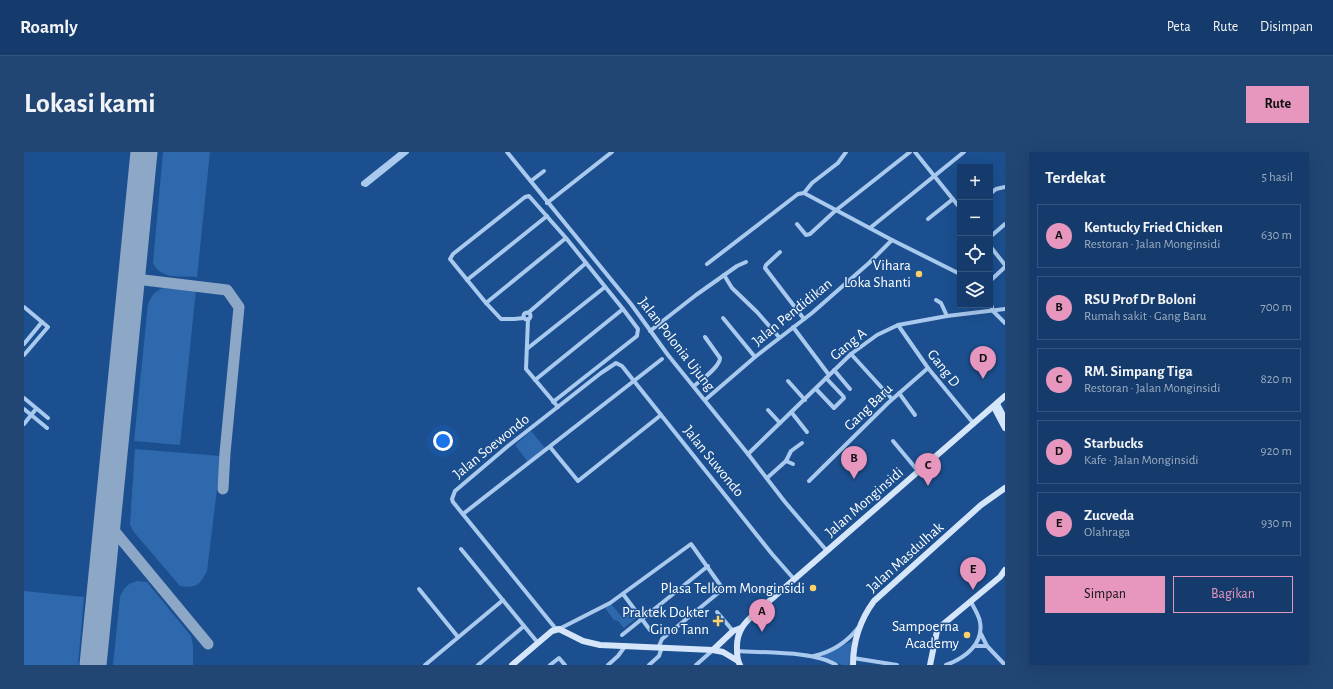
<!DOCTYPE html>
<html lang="id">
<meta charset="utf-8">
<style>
body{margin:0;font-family:"Alegreya Sans",sans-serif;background:#214673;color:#f1f3f6}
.controls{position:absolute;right:12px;top:12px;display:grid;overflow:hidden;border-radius:0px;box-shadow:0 4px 16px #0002}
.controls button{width:36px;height:36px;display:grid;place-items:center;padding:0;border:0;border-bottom:1px solid #33557e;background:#143b6b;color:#f1f3f6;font:20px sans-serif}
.you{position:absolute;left:419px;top:289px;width:14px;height:14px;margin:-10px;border:3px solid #fff;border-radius:50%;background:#1a73e8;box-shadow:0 0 0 6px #1a73e833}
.badge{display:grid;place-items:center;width:26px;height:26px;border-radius:50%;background:#e797bd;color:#111;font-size:13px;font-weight:700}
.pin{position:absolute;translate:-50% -33px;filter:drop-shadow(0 1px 2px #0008)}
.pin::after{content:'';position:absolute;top:21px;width:14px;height:12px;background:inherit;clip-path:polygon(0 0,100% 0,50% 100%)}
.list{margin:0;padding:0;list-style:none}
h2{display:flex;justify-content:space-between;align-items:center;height:52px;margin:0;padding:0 16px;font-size:17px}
h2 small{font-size:13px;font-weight:400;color:#9dadc1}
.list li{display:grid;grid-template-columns:26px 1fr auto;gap:12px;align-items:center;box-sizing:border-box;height:64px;margin:0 8px 8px;padding:0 8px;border:1px solid #33557e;border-radius:0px}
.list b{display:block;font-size:15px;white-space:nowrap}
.list p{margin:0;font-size:13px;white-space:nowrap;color:#9dadc1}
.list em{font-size:13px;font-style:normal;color:#9dadc1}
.actions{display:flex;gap:8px;padding:12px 16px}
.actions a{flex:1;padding:9px 0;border:1px solid #e797bd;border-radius:0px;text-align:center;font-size:14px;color:#e797bd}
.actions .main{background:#e797bd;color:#111}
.icon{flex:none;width:22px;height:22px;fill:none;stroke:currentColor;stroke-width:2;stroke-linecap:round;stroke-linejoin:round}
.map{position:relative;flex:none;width:981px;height:513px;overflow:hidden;border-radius:0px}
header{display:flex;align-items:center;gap:24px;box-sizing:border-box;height:56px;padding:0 20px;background:#143b6b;border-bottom:1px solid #33557e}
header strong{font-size:19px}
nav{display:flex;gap:22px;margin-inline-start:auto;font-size:14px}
.intro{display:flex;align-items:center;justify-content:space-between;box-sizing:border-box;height:96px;padding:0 24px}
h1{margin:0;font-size:28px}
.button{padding:10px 18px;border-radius:0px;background:#e797bd;color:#111;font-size:14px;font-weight:700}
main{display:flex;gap:24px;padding:0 24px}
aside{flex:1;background:#143b6b;border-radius:0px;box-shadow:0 4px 16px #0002}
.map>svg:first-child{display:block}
.green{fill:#2e69ad}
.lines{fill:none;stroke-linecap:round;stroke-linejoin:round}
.taxiway{stroke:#8da7c7;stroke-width:11}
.runway{stroke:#8da7c7;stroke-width:27}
.street{stroke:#a9c9ee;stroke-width:4}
.secondary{stroke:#d6e6fa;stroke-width:6}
.poi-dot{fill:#ffd166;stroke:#1b4f8f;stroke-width:1.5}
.labels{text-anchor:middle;stroke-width:3;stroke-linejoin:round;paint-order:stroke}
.poi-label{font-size:15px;fill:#fff;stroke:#1b4f8f;text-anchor:end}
.street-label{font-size:15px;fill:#fff;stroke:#1b4f8f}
</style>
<header>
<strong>Roamly</strong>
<nav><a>Peta</a><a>Rute</a><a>Disimpan</a></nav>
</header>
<div class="intro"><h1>Lokasi kami</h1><a class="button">Rute</a></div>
<main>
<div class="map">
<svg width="981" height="513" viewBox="0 0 981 513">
<rect width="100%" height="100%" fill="#1b4f8f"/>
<g class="green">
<path d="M 139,0 L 186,0 L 173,125 C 157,124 137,128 129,111 Z"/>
<path d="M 139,136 L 172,138 L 156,293 L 110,289 L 124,152 C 127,144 131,139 139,136 Z"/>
<polygon points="507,279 521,296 504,310 491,293"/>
<path d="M 111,297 L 197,304 L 183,419 C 176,432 173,437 156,434 L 109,379 L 106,372 Z"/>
<path d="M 113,429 L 123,430 L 167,484 L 169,493 L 169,513 L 89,513 L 96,445 C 100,435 103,432 113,429 Z"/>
<polygon points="0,439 60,445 54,513 0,513"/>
<polygon points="587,452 598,465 609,456 615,464 600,476 594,469 590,468 581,456"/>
<polygon points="828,489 827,513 818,513 798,504"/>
</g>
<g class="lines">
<g class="taxiway">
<polyline points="120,128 203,138 215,155 201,301 199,337"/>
<polyline points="83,370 184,492"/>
</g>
<polyline class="runway" points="69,513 120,0"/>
<g class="street">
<polyline points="378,0 339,31 339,32 342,33 383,0"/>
<polyline points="483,0 607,152 644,203 724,302 761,350 803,399"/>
<polyline points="891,0 936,56"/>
<polyline points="507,29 520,19"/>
<polyline points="780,41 868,88 936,122"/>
<polyline points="966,42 972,37 981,35"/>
<polyline points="523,51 588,0"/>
<polyline points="904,67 929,47"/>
<polyline points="773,72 782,83 786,82 811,59 886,0"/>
<polyline points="846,76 940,0"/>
<polyline points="966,85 981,72"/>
<polyline points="542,86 462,151 426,107 429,102 501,45 505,44 542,86 599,157"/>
<polyline points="966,94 981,113"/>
<polyline points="756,100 742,113 741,116 780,167"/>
<polyline points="683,112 774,42 780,41 788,31 814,11 822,0"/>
<polyline points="700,123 708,136 733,160 755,185"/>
<polyline points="443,128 523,64"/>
<polyline points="966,129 981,115"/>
<polyline points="912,148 917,151 923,164"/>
<polyline points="966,149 969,159 981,171"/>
<polyline points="462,151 477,167 490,167 500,166"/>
<polyline points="0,155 24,175 0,203"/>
<circle cx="503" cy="164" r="3.5"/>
<polyline points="504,161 562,111"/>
<polyline points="699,166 731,205"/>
<polyline points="504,167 502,217 534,255"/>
<polyline points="874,173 904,216 950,272"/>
<polyline points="769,175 805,223"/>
<polyline points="626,179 672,143 713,114 722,110"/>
<polyline points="0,192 18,170"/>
<polyline points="504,196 581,135"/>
<polyline points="827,202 868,247"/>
<polyline points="810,218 826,237"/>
<polyline points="511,228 599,157 614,177 613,184 529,250"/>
<polyline points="764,229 781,248"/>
<path d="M 670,234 C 677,228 696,215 696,206 L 681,185"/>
<polyline points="792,237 810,256 820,246 819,244 802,226"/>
<polyline points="875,241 891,263"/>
<polyline points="0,246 24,266"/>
<polyline points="681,248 731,205 788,161 845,111 868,88"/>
<polyline points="0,257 23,276"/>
<polyline points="744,258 756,271"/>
<polyline points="768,261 783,280"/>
<polyline points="0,272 12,257"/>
<polyline points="869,289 894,319"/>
<polyline points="526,295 554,329 637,263"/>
<polyline points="724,302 827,202 853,183 874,173 923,164 981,157"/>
<polyline points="762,309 769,312"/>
<polyline points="743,326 762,309 767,299 778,291"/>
<polyline points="785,329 864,251 904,216"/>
<polyline points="439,362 638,207"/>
<polyline points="437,397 514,491"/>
<polyline points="395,437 434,485"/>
<polyline points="599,442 626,478"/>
<polyline points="693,460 709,479"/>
<polyline points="532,477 429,350 428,347 431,339 484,294 577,221 592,211 598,214 748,402 770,427"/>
<polyline points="535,477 586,451 667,392 699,437 638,487 635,494"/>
<polyline points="957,482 963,494 981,513"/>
<polyline points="598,483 684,414"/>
<polyline points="951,494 963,494"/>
<path d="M 713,499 C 739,501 792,499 812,513"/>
<path d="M 790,504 C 807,500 823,490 834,476"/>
<polyline points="829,506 873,513"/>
<polyline points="401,513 479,448"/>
<polyline points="454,513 500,474"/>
<polyline points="526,513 535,506 541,513"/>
<polyline points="584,513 594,504 602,493"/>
<polyline points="625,513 635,504 638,495"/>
<polyline points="672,513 689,498"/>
<path d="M 922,513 C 941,506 960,492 956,470 C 955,463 950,456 947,450"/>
</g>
<g class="secondary">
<polyline points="973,252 981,267"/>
<polyline points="970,255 981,276"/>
<polyline points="689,498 709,479 717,476"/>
<polyline points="488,513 528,479 535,477 559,489 576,493 689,498 699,500 714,509"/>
<path d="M 716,513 C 713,508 713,503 713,497 C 712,473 727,466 743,451 L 981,244"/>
<path d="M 829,513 C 829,490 836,468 850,449 L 957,353 L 981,336"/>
<polyline points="906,513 913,479 917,474 976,425 981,418"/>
</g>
</g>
<g class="poi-dot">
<circle cx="895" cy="122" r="4"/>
<circle cx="789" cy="436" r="4"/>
<path d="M692 463h4v4h4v4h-4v4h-4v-4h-4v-4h4z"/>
<circle cx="943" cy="483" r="4"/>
</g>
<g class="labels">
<g class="poi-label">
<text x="887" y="118">Vihara<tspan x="887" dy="17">Loka Shanti</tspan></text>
<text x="781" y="441">Plasa Telkom Monginsidi</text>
<text x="685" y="465">Praktek Dokter<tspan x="685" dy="17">Gino Tann</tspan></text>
<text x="935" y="479">Sampoerna<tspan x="935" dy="17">Academy</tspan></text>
</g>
<g class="street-label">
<text transform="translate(768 160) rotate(-39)" y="5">Jalan Pendidikan</text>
<text transform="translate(653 192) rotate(52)" y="5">Jalan Polonia Ujung</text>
<text transform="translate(824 192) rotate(-39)" y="5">Gang A</text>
<text transform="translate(920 216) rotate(52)" y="5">Gang D</text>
<text transform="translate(844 255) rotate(-44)" y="5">Gang Baru</text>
<text transform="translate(467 294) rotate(-39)" y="5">Jalan Soewondo</text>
<text transform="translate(690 309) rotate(51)" y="5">Jalan Suwondo</text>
<text transform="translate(840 350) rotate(-41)" y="5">Jalan Monginsidi</text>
<text transform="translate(881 405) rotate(-42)" y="5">Jalan Masdulhak</text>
</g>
</g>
</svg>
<div class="controls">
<button>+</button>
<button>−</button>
<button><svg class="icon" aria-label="locate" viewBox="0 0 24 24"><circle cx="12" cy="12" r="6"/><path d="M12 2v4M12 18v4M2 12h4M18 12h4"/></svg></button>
<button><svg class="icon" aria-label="layers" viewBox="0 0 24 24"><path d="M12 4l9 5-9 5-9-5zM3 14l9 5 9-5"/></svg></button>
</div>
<div class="you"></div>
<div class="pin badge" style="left:738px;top:480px">A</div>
<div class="pin badge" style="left:830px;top:327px">B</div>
<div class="pin badge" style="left:904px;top:334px">C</div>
<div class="pin badge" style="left:959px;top:227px">D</div>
<div class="pin badge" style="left:949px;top:438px">E</div>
</div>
<aside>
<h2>Terdekat<small>5 hasil</small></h2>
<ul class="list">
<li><span class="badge">A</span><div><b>Kentucky Fried Chicken</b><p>Restoran · Jalan Monginsidi</p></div><em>630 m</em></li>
<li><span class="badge">B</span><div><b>RSU Prof Dr Boloni</b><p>Rumah sakit · Gang Baru</p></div><em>700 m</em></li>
<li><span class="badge">C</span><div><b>RM. Simpang Tiga</b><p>Restoran · Jalan Monginsidi</p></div><em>820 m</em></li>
<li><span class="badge">D</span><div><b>Starbucks</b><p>Kafe · Jalan Monginsidi</p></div><em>920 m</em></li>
<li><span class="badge">E</span><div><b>Zucveda</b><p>Olahraga</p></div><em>930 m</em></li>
</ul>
<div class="actions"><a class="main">Simpan</a><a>Bagikan</a></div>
</aside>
</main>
